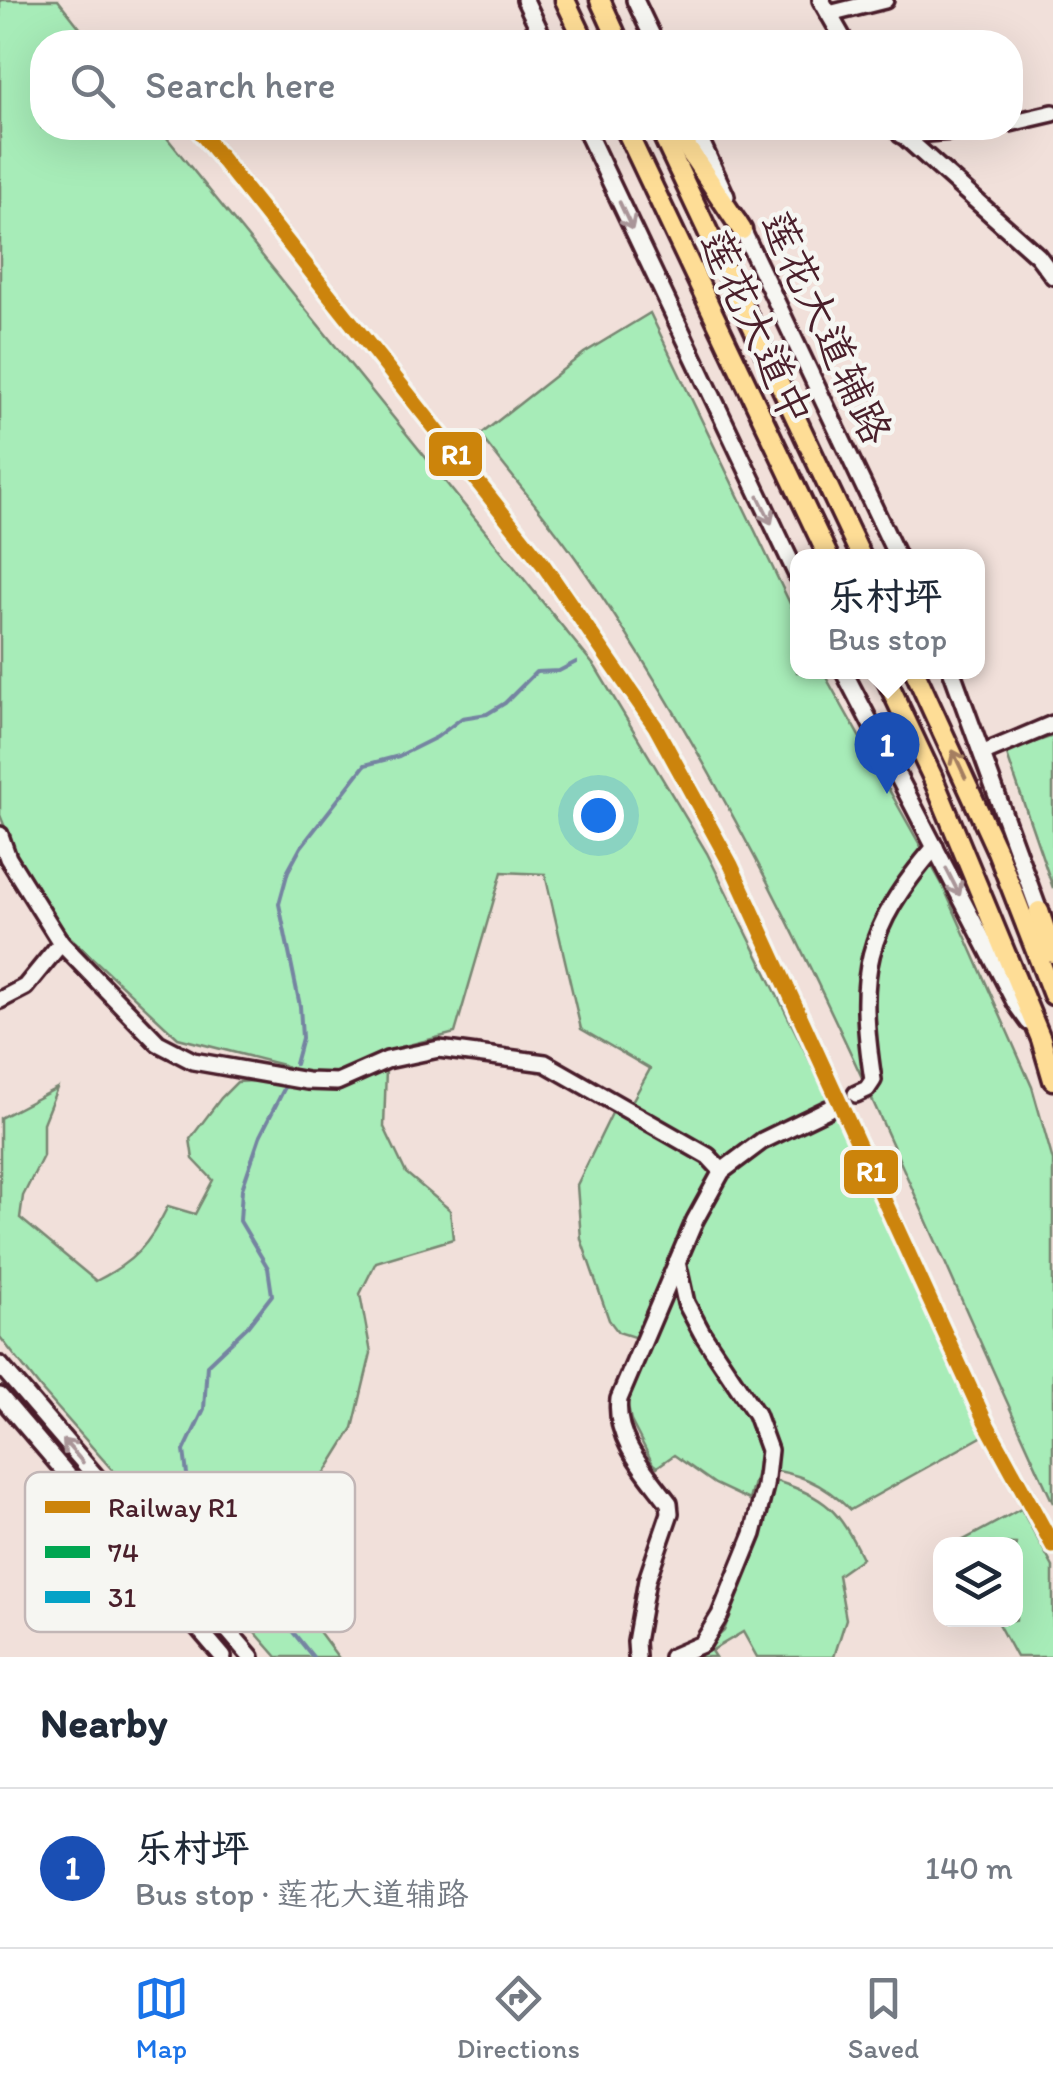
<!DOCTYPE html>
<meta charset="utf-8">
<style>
body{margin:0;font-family:Itim,"LXGW WenKai TC",sans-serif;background:#f6f6f7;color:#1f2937}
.controls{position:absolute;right:30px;bottom:30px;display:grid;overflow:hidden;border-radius:20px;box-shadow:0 10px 40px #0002}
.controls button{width:90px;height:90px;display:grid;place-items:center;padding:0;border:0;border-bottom:2px solid #e0e1e3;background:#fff;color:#1f2937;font:50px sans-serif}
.you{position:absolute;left:598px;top:815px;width:35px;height:35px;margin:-25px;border:8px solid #fff;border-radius:50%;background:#1a73e8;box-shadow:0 0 0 15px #1a73e833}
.badge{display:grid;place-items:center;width:65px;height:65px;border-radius:50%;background:#1a73e8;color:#fff;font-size:32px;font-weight:700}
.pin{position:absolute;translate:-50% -82px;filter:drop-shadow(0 2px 5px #0008)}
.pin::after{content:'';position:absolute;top:52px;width:35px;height:30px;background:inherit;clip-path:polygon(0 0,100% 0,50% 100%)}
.popup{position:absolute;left:790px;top:549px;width:195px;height:130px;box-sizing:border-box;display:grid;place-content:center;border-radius:20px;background:#fff;filter:drop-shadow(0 2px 8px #0005);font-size:32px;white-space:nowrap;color:#747a83}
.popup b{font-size:38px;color:#1f2937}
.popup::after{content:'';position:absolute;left:50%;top:100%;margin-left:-20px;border:20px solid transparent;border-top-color:#fff}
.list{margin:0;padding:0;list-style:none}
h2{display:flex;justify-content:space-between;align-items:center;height:130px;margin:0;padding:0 40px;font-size:42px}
h2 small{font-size:32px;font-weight:400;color:#747a83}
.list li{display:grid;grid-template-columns:65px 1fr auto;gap:30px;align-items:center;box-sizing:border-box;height:160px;padding:0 40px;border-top:2px solid #e0e1e3}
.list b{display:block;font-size:38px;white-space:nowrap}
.list p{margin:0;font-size:32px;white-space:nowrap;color:#747a83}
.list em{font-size:32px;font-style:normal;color:#747a83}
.icon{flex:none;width:55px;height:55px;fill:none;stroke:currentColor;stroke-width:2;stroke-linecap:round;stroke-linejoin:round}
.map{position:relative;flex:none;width:1053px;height:1657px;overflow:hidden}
.search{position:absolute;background:#fff;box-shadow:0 10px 40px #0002;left:30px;right:30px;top:30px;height:110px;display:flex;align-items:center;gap:25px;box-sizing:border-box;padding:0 35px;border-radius:40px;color:#747a83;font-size:38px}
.sheet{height:290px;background:#fff}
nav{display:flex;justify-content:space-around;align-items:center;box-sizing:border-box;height:140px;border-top:2px solid #e0e1e3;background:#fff;font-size:28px;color:#747a83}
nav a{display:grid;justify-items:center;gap:5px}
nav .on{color:#1a73e8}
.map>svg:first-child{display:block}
.green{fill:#a7ecb8;stroke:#788672;stroke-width:2.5}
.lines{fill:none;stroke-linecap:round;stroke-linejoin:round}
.stream{stroke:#7484a1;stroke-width:4}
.minor-tunnel{stroke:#d0b9b7;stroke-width:15;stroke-dasharray:15 8;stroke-linecap:butt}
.minor-casing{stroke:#4a1f2b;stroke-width:22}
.major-casing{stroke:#4a1f2b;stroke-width:25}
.minor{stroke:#f6f6f2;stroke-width:15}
.major{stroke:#fedd96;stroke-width:18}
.rail-1-casing{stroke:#f6f6f2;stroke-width:22}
.rail-1{stroke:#cc840b;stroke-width:15}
.oneway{stroke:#a99598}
.oneway2{stroke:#a47e60}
.labels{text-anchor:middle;stroke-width:9;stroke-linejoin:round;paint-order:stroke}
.street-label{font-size:42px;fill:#4a1f2b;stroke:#f6f6f2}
.key{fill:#f6f6f2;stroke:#c2b6b6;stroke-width:2.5}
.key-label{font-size:28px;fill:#4a1f2b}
.line-badge{stroke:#f6f6f2;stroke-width:4}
.badge-label{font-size:28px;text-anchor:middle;font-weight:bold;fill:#fff}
</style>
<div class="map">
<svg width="1053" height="1657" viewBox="0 0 1053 1657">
<rect width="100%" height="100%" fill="#f1e0da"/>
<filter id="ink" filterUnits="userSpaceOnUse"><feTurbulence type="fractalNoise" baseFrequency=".01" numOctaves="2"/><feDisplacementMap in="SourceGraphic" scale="20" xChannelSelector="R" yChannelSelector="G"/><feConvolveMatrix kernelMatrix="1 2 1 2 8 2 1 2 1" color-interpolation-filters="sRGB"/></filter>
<g filter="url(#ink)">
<g class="green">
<path d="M 0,0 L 58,0 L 91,42 L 42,42 L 42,128 L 159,128 L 596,668 L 707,853 L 837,1116 L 983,1436 L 850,1510 C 823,1482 796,1472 758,1468 L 749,1500 L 715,1484 L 674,1455 L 657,1467 L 653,1464 L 631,1421 L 626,1397 L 650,1342 L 618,1332 L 609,1320 L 581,1239 L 577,1185 L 615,1107 L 625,1114 L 650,1069 L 581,1029 L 545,874 L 502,872 L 455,1033 L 397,1048 L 333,1075 L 304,1074 L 283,1065 L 178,1038 L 69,936 L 44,904 L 16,855 L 0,815 Z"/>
<path d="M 650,313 L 797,618 L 797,672 L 823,672 L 943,886 L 1032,1087 L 1053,1161 L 1053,1503 C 906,1185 779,850 577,560 C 547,517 512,477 480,435 L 584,353 Z"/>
<polygon points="1053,736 1053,888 1006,752"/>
<path d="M 386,1069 L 384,1127 L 406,1173 L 450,1210 L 453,1239 L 376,1262 L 360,1294 L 371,1353 L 353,1428 L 282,1542 L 286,1587 L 338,1657 L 277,1657 L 41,1389 L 0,1337 L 0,1118 L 57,1088 L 43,1123 L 43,1156 L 23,1196 L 20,1218 L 96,1281 C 134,1262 149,1245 168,1206 L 195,1214 L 213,1180 L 193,1159 L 190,1139 L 221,1098 L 237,1082 L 269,1080 L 342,1087 Z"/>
<path d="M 776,1481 C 826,1497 839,1510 862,1558 L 838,1575 L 846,1619 L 834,1657 L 757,1657 L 743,1632 L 711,1651 L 715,1657 L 694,1657 L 724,1631 Z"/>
<polygon points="1021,1509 1053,1567 1053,1657 1016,1657 996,1620 1016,1620 1016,1544 960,1542"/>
</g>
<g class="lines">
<g class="stream">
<polyline points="295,1064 302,1038 300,1006 279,904 288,871 301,847 365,765 399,756 437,737 462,718 487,714 505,703 536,672 559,671 576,662"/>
<polyline points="285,1087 260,1136 242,1189 240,1221 268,1268 272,1295 248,1326 207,1365 204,1409 184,1451 188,1482 230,1554 313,1657"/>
</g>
<polyline class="minor-tunnel" points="828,1109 856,1094"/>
<defs>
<g id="minor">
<polyline points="525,0 545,42"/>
<polyline points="635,0 655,42"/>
<polyline points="821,0 845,42"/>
<polyline points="829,14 885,0"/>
<polyline points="1010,123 1053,113"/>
<polyline points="585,128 797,575"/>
<polyline points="695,128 726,196"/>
<polyline points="895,128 1038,256 1053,276"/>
<polyline points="901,135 991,128"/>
<polyline points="738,221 897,556"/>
<polyline points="844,672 1016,1004 1029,1022"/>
<polyline points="952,672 1039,911"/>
<polyline points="984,753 1053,724"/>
<polyline points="0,835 8,858 61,943"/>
<polyline points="0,1000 25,987 61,943 158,1043 193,1061 307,1081 337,1082 387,1060 439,1049 545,1063 708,1156 722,1171"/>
<path d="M 856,1094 L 867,1089 L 873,1080 C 857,973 864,930 935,847"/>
<polyline points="0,1365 251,1657"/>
<polyline points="0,1396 223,1657"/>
<path d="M 637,1657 L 636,1642 L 647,1580 L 670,1513 L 669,1503 C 646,1472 614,1440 619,1399 L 695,1220 L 722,1171 L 762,1141 L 828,1109"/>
<polyline points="672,1657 702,1644 720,1615 753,1534 765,1486 769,1450 756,1414 702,1333 686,1303 677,1262"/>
</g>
<g id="major">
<polyline points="565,0 585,42"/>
<polyline points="600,0 619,42"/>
<polyline points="625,128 828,556"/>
<polyline points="659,128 861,556"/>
<polyline points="674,128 742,230"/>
<polyline points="883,672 932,776 1041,1039 1053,1080"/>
<polyline points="915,672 997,851 1053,995"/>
<polyline points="1039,911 1053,953"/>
</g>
</defs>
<use href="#minor" class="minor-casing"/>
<use href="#major" class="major-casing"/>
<use href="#minor" class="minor"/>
<use href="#major" class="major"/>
<defs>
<polyline id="rail-1" points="197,128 542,563 655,726 731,865 985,1421 1053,1546"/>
</defs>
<use href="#rail-1" class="rail-1-casing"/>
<use href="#rail-1" class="rail-1"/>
</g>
<defs><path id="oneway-shaft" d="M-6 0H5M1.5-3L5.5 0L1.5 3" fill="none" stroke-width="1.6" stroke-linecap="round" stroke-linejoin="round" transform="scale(2.5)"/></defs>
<g class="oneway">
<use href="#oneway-shaft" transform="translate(626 216) rotate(65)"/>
<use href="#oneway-shaft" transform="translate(765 510) rotate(64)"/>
<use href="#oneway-shaft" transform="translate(953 882) rotate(63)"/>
<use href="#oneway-shaft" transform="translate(73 1451) rotate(-131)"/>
</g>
<use class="oneway2" href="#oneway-shaft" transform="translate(959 764) rotate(-115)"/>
</g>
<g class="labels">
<g class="street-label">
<text transform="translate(757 327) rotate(65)" y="15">莲花大道中</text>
<text transform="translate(827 327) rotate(65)" y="15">莲花大道辅路</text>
</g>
</g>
<rect x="25" y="1472" width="330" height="160" rx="15" class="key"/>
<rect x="45" y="1501" width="45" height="12" fill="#cc840b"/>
<rect x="45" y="1546" width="45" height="12" fill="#00a651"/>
<rect x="45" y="1591" width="45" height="12" fill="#04a2c6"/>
<g class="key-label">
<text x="108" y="1517">Railway R1</text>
<text x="108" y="1562">74</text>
<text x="108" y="1607">31</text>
</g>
<g class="line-badge">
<rect x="427" y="430" width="57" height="48" rx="10" fill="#cc840b"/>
<rect x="842" y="1148" width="58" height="48" rx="10" fill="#cc840b"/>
</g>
<g class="badge-label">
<text x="456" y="464">R1</text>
<text x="871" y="1181">R1</text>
</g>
</svg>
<div class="controls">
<button><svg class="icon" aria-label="layers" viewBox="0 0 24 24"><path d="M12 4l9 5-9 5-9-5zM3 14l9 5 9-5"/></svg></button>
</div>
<div class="you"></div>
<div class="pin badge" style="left:887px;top:794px;background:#1a4fb4">1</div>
<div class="popup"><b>乐村坪</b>Bus stop</div>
<div class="search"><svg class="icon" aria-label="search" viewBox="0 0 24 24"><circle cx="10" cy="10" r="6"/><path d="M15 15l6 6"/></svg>Search here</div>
</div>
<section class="sheet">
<h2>Nearby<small></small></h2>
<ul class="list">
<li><span class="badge" style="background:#1a4fb4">1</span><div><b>乐村坪</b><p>Bus stop · 莲花大道辅路</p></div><em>140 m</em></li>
</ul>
</section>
<nav>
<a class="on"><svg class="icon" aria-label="map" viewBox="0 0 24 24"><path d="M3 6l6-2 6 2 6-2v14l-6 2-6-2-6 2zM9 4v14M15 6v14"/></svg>Map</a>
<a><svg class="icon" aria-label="directions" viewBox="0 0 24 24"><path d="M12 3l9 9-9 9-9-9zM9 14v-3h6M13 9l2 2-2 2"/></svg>Directions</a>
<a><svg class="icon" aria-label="saved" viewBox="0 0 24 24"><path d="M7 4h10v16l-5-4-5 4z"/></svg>Saved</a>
</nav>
